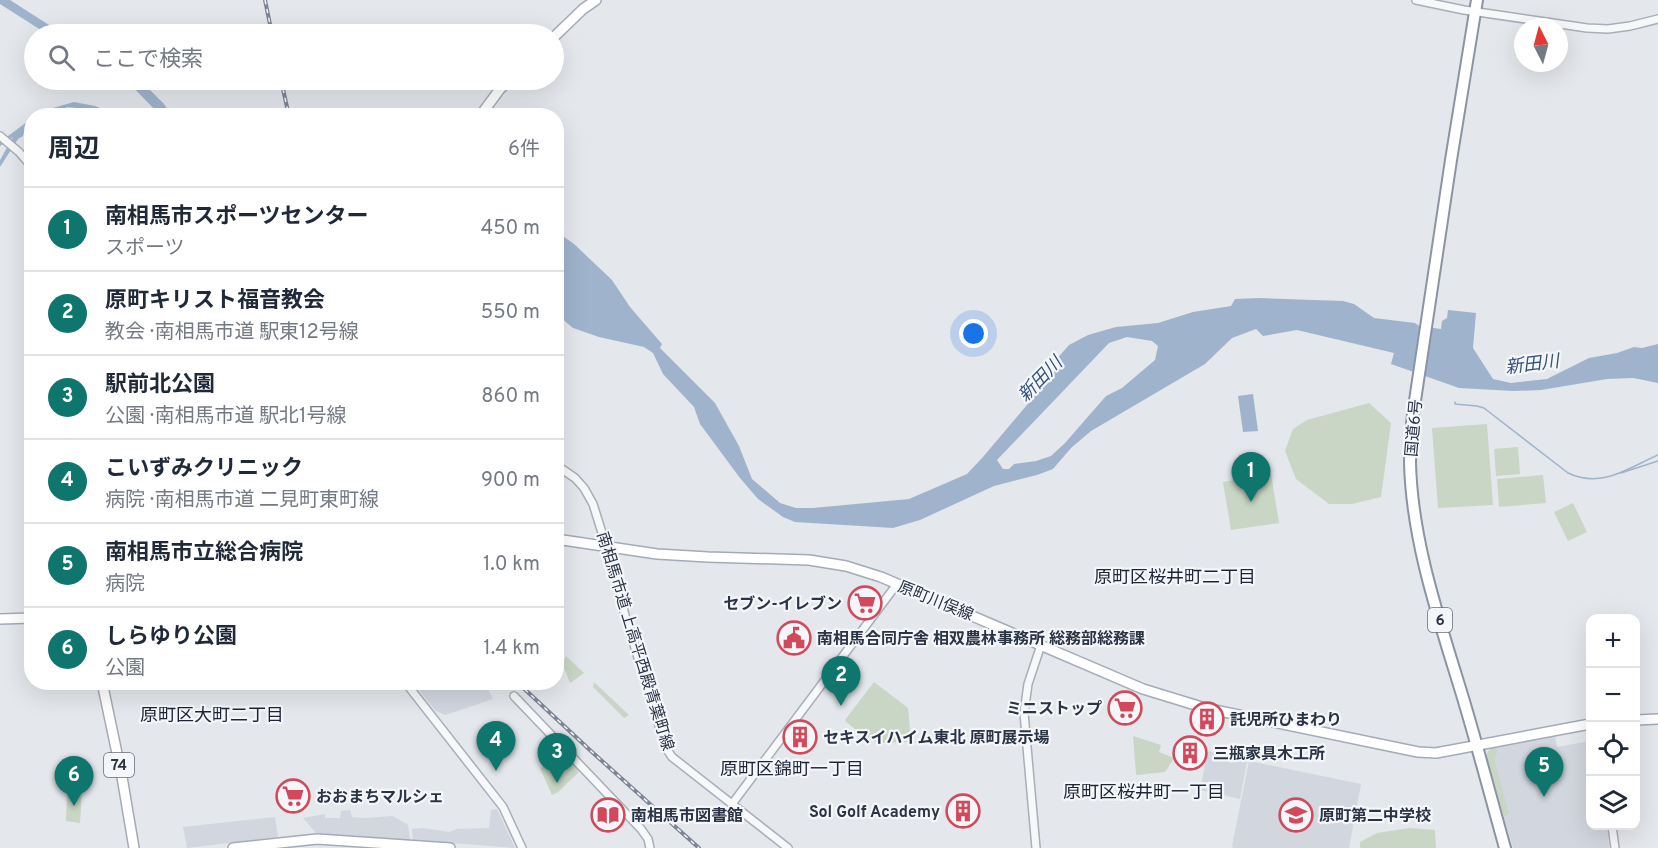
<!DOCTYPE html>
<html lang="ja">
<meta charset="utf-8">
<style>
body{margin:0;font-family:Overpass,"Noto Sans JP",sans-serif;background:#f6f6f7;color:#1f2937}
.controls{position:absolute;right:18px;bottom:18px;display:grid;overflow:hidden;border-radius:12px;box-shadow:0 6px 24px #0002}
.controls button{width:54px;height:54px;display:grid;place-items:center;padding:0;border:0;border-bottom:2px solid #e0e1e3;background:#fff;color:#1f2937;font:30px sans-serif}
.compass{position:absolute;left:1514px;top:18px;width:54px;height:54px;border-radius:50%;background:#fff;box-shadow:0 6px 24px #0002;rotate:354deg}
.you{position:absolute;left:974px;top:334px;width:21px;height:21px;margin:-15px;border:4px solid #fff;border-radius:50%;background:#1a73e8;box-shadow:0 0 0 9px #1a73e833}
.badge{display:grid;place-items:center;width:39px;height:39px;border-radius:50%;background:#0f766e;color:#fff;font-size:20px;font-weight:700}
.pin{position:absolute;translate:-50% -50px;filter:drop-shadow(0 2px 3px #0008)}
.pin::after{content:'';position:absolute;top:32px;width:21px;height:18px;background:inherit;clip-path:polygon(0 0,100% 0,50% 100%)}
.list{margin:0;padding:0;list-style:none}
h2{display:flex;justify-content:space-between;align-items:center;height:78px;margin:0;padding:0 24px;font-size:26px}
h2 small{font-size:20px;font-weight:400;color:#747a83}
.list li{display:grid;grid-template-columns:39px 1fr auto;gap:18px;align-items:center;box-sizing:border-box;height:84px;padding:0 24px;border-top:2px solid #e0e1e3}
.list b{display:block;font-size:22px;white-space:nowrap}
.list p{margin:0;font-size:20px;white-space:nowrap;color:#747a83}
.list em{font-size:20px;font-style:normal;color:#747a83}
.icon{flex:none;width:33px;height:33px;fill:none;stroke:currentColor;stroke-width:2;stroke-linecap:round;stroke-linejoin:round}
.map{position:relative;flex:none;width:1658px;height:848px;overflow:hidden}
.search{position:absolute;background:#fff;box-shadow:0 6px 24px #0002;left:24px;top:24px;width:540px;height:66px;display:flex;align-items:center;gap:15px;box-sizing:border-box;padding:0 21px;border-radius:33px;color:#747a83;font-size:22px}
.panel{position:absolute;background:#fff;box-shadow:0 6px 24px #0002;left:24px;top:108px;width:540px;height:582px;border-radius:24px}
.map>svg:first-child{display:block}
.built{fill:#d2d6de}
.green{fill:#c9d6c5}
.water{fill:#9fb4cc;fill-rule:evenodd}
.lines{fill:none;stroke-linecap:round;stroke-linejoin:round}
.stream{stroke:#9fb4cc;stroke-width:1.5}
.minor-casing{stroke:#a9aeb7;stroke-width:10}
.major-casing{stroke:#a3abb8;stroke-width:12}
.highway-casing{stroke:#8b94a3;stroke-width:14}
.minor{stroke:#f7f8fa;stroke-width:7}
.major{stroke:#fff;stroke-width:9}
.highway{stroke:#fff;stroke-width:10}
.rail-casing{stroke:#7d8696;stroke-width:4}
.rail{stroke:#f4f6f9;stroke-width:1.5;stroke-dasharray:4.5;stroke-linecap:butt}
.labels{text-anchor:middle;stroke-width:4.5;stroke-linejoin:round;paint-order:stroke}
.shield{fill:#f4f6f9;stroke:#676e7b;stroke-width:1.5}
.shield-label{font-size:15px;font-weight:bold;fill:#2b3445}
.street-label{font-size:16px;fill:#2b3445;stroke:#f4f6f9}
.poi-label{font-size:16px;font-weight:bold;fill:#2b3445;stroke:#f4f6f9;text-anchor:start}
.water-label{font-size:18px;font-style:italic;fill:#34527a;stroke:#f4f6f9}
.neighbourhood-label{font-size:18px;fill:#1d2536;stroke:#f4f6f9}
</style>
<div class="map">
<svg width="1658" height="848" viewBox="0 0 1658 848">
<rect width="100%" height="100%" fill="#e4e7ec"/>
<g class="built">
<polygon points="416,682 490,683 486,685 493,699 445,715 436,711 414,684"/>
<polygon points="1555,736 1557,747 1590,741 1590,826 1607,826 1609,848 1513,848 1492,777 1486,755 1487,753 1491,748"/>
<polygon points="1208,751 1247,761 1240,799 1200,790"/>
<polygon points="1249,761 1361,784 1349,848 1233,848 1232,846"/>
<polygon points="497,809 515,848 413,840 412,829 423,828 449,832 457,829 489,828 491,810"/>
<polygon points="350,810 352,817 363,818 393,816 408,825 410,840 317,834 303,818 325,814 325,818 340,818 341,811"/>
<polygon points="275,817 278,837 187,848 183,827"/>
</g>
<g class="green">
<polygon points="1369,403 1391,423 1381,497 1352,504 1329,504 1296,479 1285,451 1293,429 1307,420"/>
<polygon points="1487,424 1493,505 1438,508 1432,428"/>
<polygon points="1518,447 1520,474 1496,476 1494,449"/>
<polygon points="1271,474 1279,523 1231,530 1223,482"/>
<polygon points="1543,475 1546,503 1499,507 1497,479"/>
<polygon points="1573,503 1587,532 1568,541 1554,512"/>
<polygon points="566,656 584,673 570,683 562,663"/>
<polygon points="594,682 629,715 624,718 593,687"/>
<polygon points="874,682 908,708 911,741 909,742 878,743 864,736 846,722 845,720"/>
<polygon points="1133,736 1161,745 1159,752 1174,758 1165,772 1137,775 1136,774"/>
<polygon points="1495,747 1498,751 1494,758 1509,814 1504,816 1486,757 1490,749"/>
<polygon points="564,753 579,770 578,773 558,792 552,795 540,768 564,758"/>
<polygon points="67,790 82,790 80,823 66,821"/>
<polygon points="1410,828 1435,830 1436,848 1360,848 1360,842 1377,833"/>
</g>
<g class="water">
<polygon points="0,0 10,0 63,34 47,34 0,4"/>
<polygon points="126,80 140,80 164,104 171,115 160,115"/>
<polygon points="74,102 95,106 116,115 103,115 86,109 67,107 54,115 39,115 53,108"/>
<polygon points="31,119 31,125 24,132 23,136 18,139 0,167 0,160 13,137 0,146 0,142"/>
<path d="M 556,231 L 574,244 L 612,280 L 630,307 L 662,344 L 660,348 L 715,403 L 739,446 L 752,479 L 780,503 L 796,508 L 813,508 L 909,499 L 967,474 L 983,457 L 1037,393 L 1055,361 L 1069,345 L 1088,335 L 1116,327 L 1158,323 L 1193,312 L 1231,306 L 1235,299 L 1259,298 L 1343,301 L 1354,304 L 1374,318 L 1415,323 L 1419,326 L 1441,329 L 1442,321 L 1447,318 L 1448,310 L 1476,313 L 1473,348 L 1493,379 L 1511,383 L 1547,379 L 1589,358 L 1617,353 L 1634,347 L 1642,348 L 1658,344 L 1658,383 L 1633,378 L 1607,379 L 1541,390 L 1514,391 L 1459,388 L 1391,364 L 1394,353 L 1297,330 L 1263,336 L 1256,329 L 1232,338 L 1205,364 L 1091,431 L 1071,448 L 1053,469 L 1037,475 L 994,486 L 920,520 L 893,528 L 795,522 L 783,517 L 758,499 L 740,478 L 700,424 L 694,407 L 663,374 L 653,353 L 644,347 L 599,337 L 573,328 L 560,317 L 556,309 ZM 1127,337 L 1152,341 L 1158,346 L 1155,360 L 1122,388 L 1106,396 L 1065,443 L 1051,456 L 1036,461 L 1014,464 L 1009,469 L 1003,469 L 997,460 L 1109,343 Z"/>
<polygon points="1253,394 1258,431 1243,432 1238,396"/>
</g>
<g class="lines">
<g class="stream">
<path d="M 1455,402 L 1455,404 L 1477,406 L 1484,408 L 1568,473 C 1602,489 1628,468 1658,455"/>
<polyline points="1621,473 1658,461"/>
</g>
<defs>
<g id="minor">
<polyline points="1416,0 1464,10 1587,28 1608,29 1630,26 1658,19"/>
<polyline points="0,136 19,152 32,167"/>
<polyline points="556,465 575,478 584,488 593,504 609,555 626,619 666,748 672,757 788,848"/>
<polyline points="405,682 503,807 522,848"/>
<polyline points="514,696 641,829 648,839 650,848"/>
<polyline points="732,804 897,584"/>
<polyline points="1612,826 1615,848"/>
<polyline points="1036,848 1024,713 1028,684 1041,645"/>
</g>
<g id="major">
<polyline points="554,37 583,9 596,0"/>
<polyline points="480,116 500,89 510,80"/>
<polyline points="556,539 657,554 708,557 809,560 846,566 881,577 1143,689 1205,708 1418,752 1436,753 1590,724"/>
<polyline points="0,619 32,618"/>
<polyline points="102,682 122,777 134,848"/>
<polyline points="1636,720 1658,719"/>
<polyline points="233,848 317,839 450,848"/>
</g>
<path id="highway" d="M 1477,0 L 1451,160 L 1416,394 C 1412,417 1410,440 1410,463 C 1412,543 1440,622 1463,698 C 1478,748 1491,798 1505,848"/>
</defs>
<use href="#minor" class="minor-casing"/>
<use href="#major" class="major-casing"/>
<use href="#highway" class="highway-casing"/>
<use href="#minor" class="minor"/>
<use href="#major" class="major"/>
<use href="#highway" class="highway"/>
<defs>
<g id="rail">
<polyline points="265,0 272,34"/>
<polyline points="281,80 289,116"/>
<polyline points="518,683 592,752 699,848"/>
</g>
</defs>
<use href="#rail" class="rail-casing"/>
<use href="#rail" class="rail"/>
</g>
<defs>
<symbol id="supermarket-ring" viewBox="-11 -11 22 22"><circle r="9.5" fill="#f4f6f9" stroke="#d1495b" stroke-width="1.5"/><path d="M-6-5.5h2.5l.6 2H6L4.5 2H-2.5L-4.4-4H-6ZM-1.5 3.2a1.3 1.3 0 1 0 .1 0ZM3 3.2a1.3 1.3 0 1 0 .1 0Z" fill="#d1495b"/></symbol>
<symbol id="civic-ring" viewBox="-11 -11 22 22"><circle r="9.5" fill="#f4f6f9" stroke="#d1495b" stroke-width="1.5"/><path d="M-.6-6.5H3V-4.5H.6V-3L4-1V1h2V6H-6V1h2V-1L-.6-3ZM-1.2 2.5V6h2.4V2.5Z" fill="#d1495b"/></symbol>
<symbol id="building-ring" viewBox="-11 -11 22 22"><circle r="9.5" fill="#f4f6f9" stroke="#d1495b" stroke-width="1.5"/><path d="M-4-6H4V6H1V3H-1V6H-4ZM-2.5-4.3h1.7v1.8h-1.7ZM.8-4.3h1.7v1.8H.8ZM-2.5-1h1.7V.8h-1.7ZM.8-1h1.7V.8H.8Z" fill="#d1495b"/></symbol>
<symbol id="library-ring" viewBox="-11 -11 22 22"><circle r="9.5" fill="#f4f6f9" stroke="#d1495b" stroke-width="1.5"/><path d="M-6-4Q-3-5.5-.7-3.5V5Q-3 3-6 4ZM6-4Q3-5.5 .7-3.5V5Q3 3 6 4Z" fill="#d1495b"/></symbol>
<symbol id="school-ring" viewBox="-11 -11 22 22"><circle r="9.5" fill="#f4f6f9" stroke="#d1495b" stroke-width="1.5"/><path d="M0-5L7-2L0 1L-7-2ZM-4 1L0 2.5L4 1V4Q0 6-4 4Z" fill="#d1495b"/></symbol>
</defs>
<g fill-rule="evenodd">
<use href="#supermarket-ring" x="846" y="584" width="38" height="38"/>
<use href="#civic-ring" x="775" y="619" width="38" height="38"/>
<use href="#supermarket-ring" x="1106" y="689" width="38" height="38"/>
<use href="#building-ring" x="1188" y="700" width="38" height="38"/>
<use href="#building-ring" x="781" y="718" width="38" height="38"/>
<use href="#building-ring" x="1171" y="734" width="38" height="38"/>
<use href="#supermarket-ring" x="274" y="777" width="38" height="38"/>
<use href="#building-ring" x="944" y="792" width="38" height="38"/>
<use href="#library-ring" x="589" y="796" width="38" height="38"/>
<use href="#school-ring" x="1277" y="796" width="38" height="38"/>
</g>
<g class="labels">
<g class="shield">
<rect x="1428" y="608" width="24" height="24" rx="4.5"/>
<rect x="104" y="753" width="30" height="24" rx="4.5"/>
</g>
<g class="shield-label">
<text x="1440" y="625">6</text>
<text x="119" y="770">74</text>
</g>
<g class="street-label">
<text transform="translate(1413 428) rotate(-85)" y="6">国道6号</text>
<text transform="translate(936 600) rotate(22)" y="6">原町川俣線</text>
<text transform="translate(636 641) rotate(73)" y="6">南相馬市道 上高平西殿青葉町線</text>
</g>
<g class="poi-label">
<text x="842" y="609" text-anchor="end">セブン-イレブン</text>
<text x="817" y="644">南相馬合同庁舎 相双農林事務所 総務部総務課</text>
<text x="1102" y="714" text-anchor="end">ミニストップ</text>
<text x="1230" y="725">託児所ひまわり</text>
<text x="823" y="743">セキスイハイム東北 原町展示場</text>
<text x="1213" y="759">三瓶家具木工所</text>
<text x="316" y="802">おおまちマルシェ</text>
<text x="940" y="817" text-anchor="end">Sol Golf Academy</text>
<text x="631" y="821">南相馬市図書館</text>
<text x="1319" y="821">原町第二中学校</text>
</g>
<g class="water-label">
<text transform="translate(1532 364) rotate(-7)" y="6">新田川</text>
<text transform="translate(1040 379) rotate(-46)" y="6">新田川</text>
</g>
<g class="neighbourhood-label">
<text x="1175" y="583">原町区桜井町二丁目</text>
<text x="212" y="721">原町区大町二丁目</text>
<text x="792" y="775">原町区錦町一丁目</text>
<text x="1144" y="798">原町区桜井町一丁目</text>
</g>
</g>
</svg>
<div class="controls">
<button>+</button>
<button>−</button>
<button><svg class="icon" aria-label="locate" viewBox="0 0 24 24"><circle cx="12" cy="12" r="6"/><path d="M12 2v4M12 18v4M2 12h4M18 12h4"/></svg></button>
<button><svg class="icon" aria-label="layers" viewBox="0 0 24 24"><path d="M12 4l9 5-9 5-9-5zM3 14l9 5 9-5"/></svg></button>
</div>
<svg class="compass" viewBox="-18 -18 36 36"><path d="M0-13l5 13h-10z" fill="#e53935"/><path d="M0 13l5-13h-10z" fill="#747a83"/></svg>
<div class="you"></div>
<div class="pin badge" style="left:1251px;top:502px">1</div>
<div class="pin badge" style="left:841px;top:706px">2</div>
<div class="pin badge" style="left:557px;top:783px">3</div>
<div class="pin badge" style="left:496px;top:771px">4</div>
<div class="pin badge" style="left:1544px;top:797px">5</div>
<div class="pin badge" style="left:74px;top:806px">6</div>
<div class="search"><svg class="icon" aria-label="search" viewBox="0 0 24 24"><circle cx="10" cy="10" r="6"/><path d="M15 15l6 6"/></svg>ここで検索</div>
<section class="panel">
<h2>周辺<small>6件</small></h2>
<ul class="list">
<li><span class="badge">1</span><div><b>南相馬市スポーツセンター</b><p>スポーツ</p></div><em>450 m</em></li>
<li><span class="badge">2</span><div><b>原町キリスト福音教会</b><p>教会 · 南相馬市道 駅東12号線</p></div><em>550 m</em></li>
<li><span class="badge">3</span><div><b>駅前北公園</b><p>公園 · 南相馬市道 駅北1号線</p></div><em>860 m</em></li>
<li><span class="badge">4</span><div><b>こいずみクリニック</b><p>病院 · 南相馬市道 二見町東町線</p></div><em>900 m</em></li>
<li><span class="badge">5</span><div><b>南相馬市立総合病院</b><p>病院</p></div><em>1.0 km</em></li>
<li><span class="badge">6</span><div><b>しらゆり公園</b><p>公園</p></div><em>1.4 km</em></li>
</ul>
</section>
</div>
